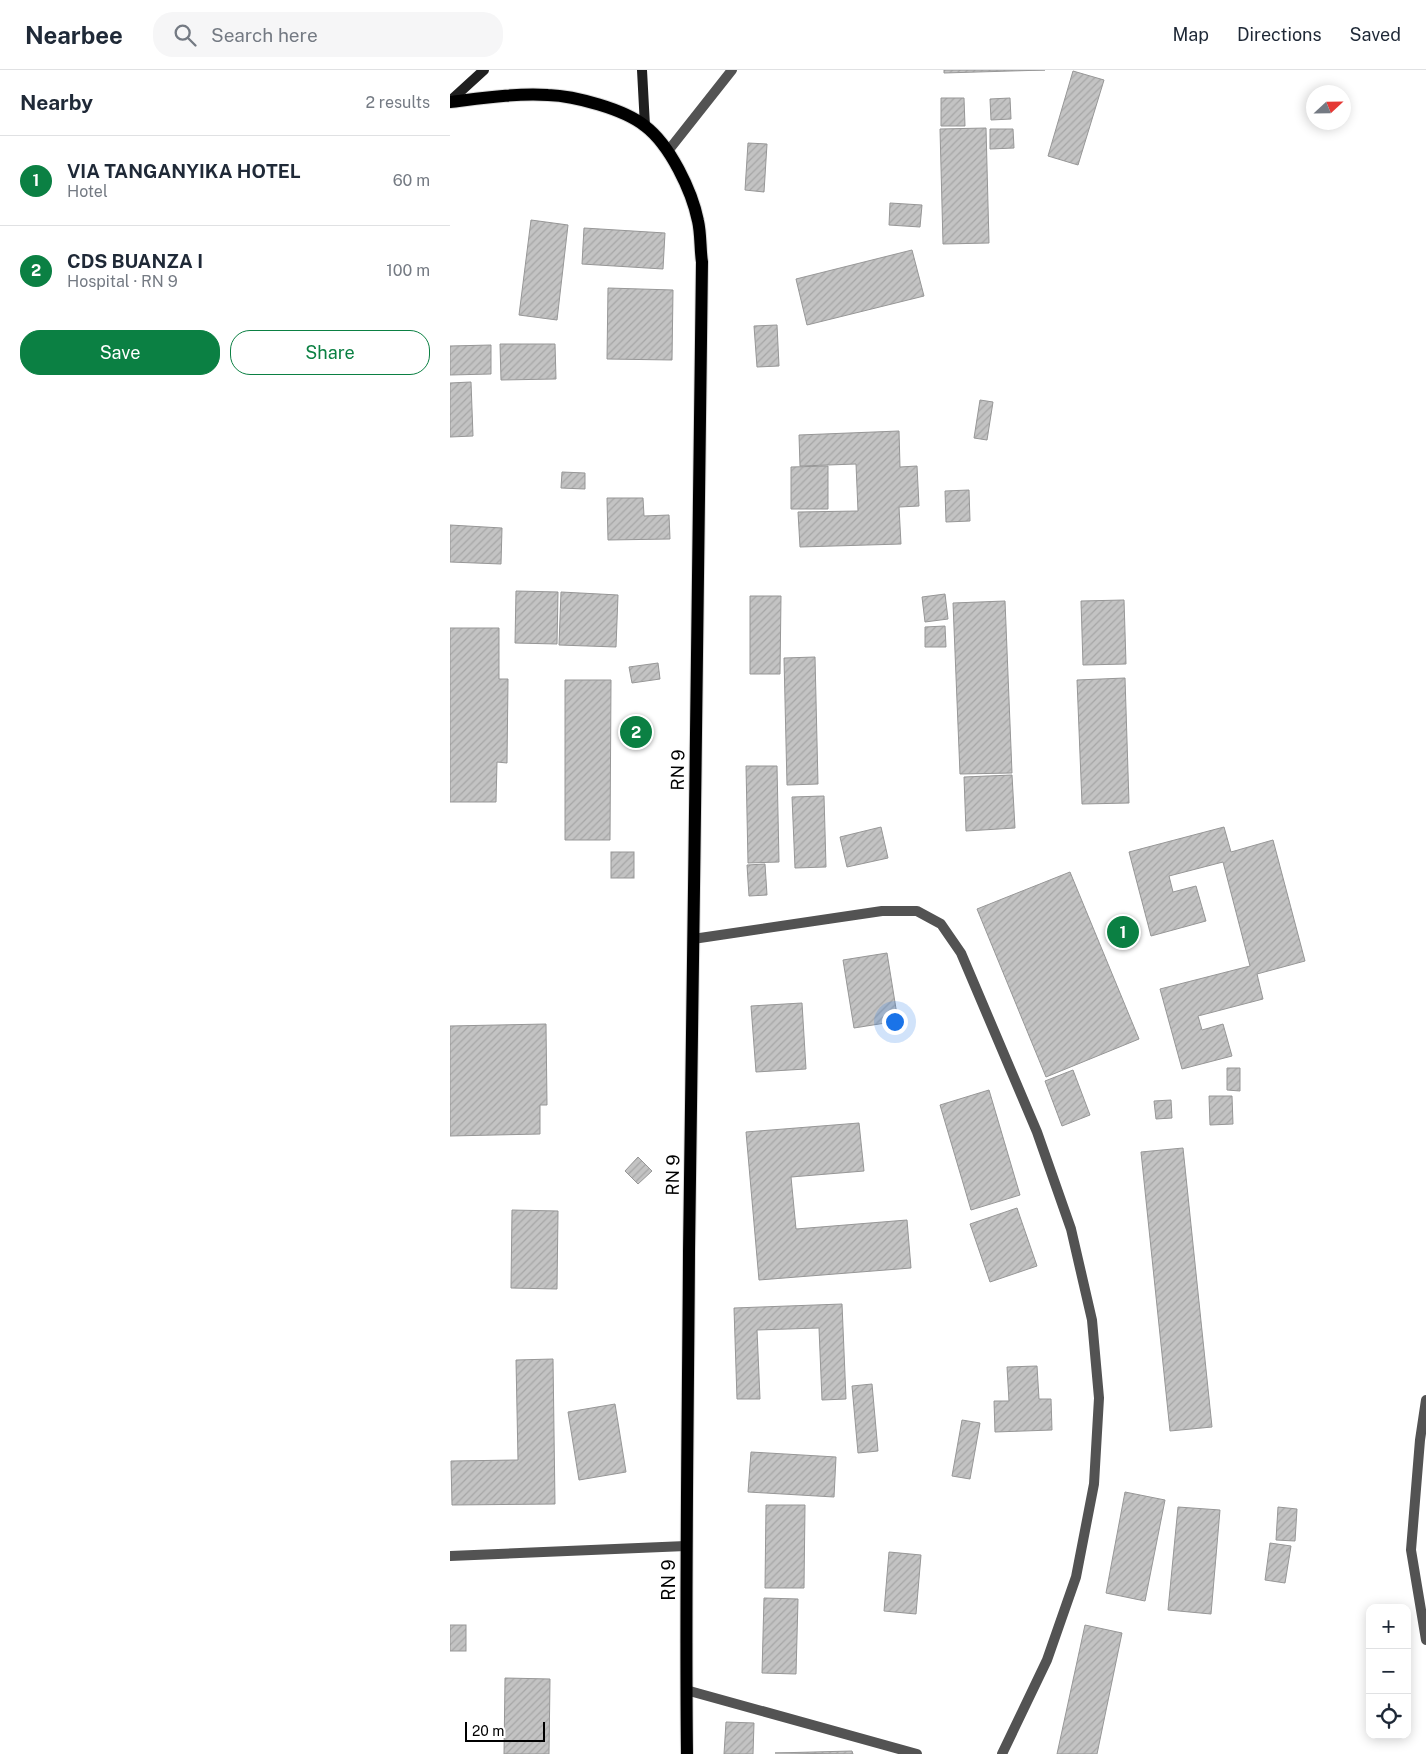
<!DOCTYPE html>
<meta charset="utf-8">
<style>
body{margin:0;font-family:"Public Sans",sans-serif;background:#f6f6f7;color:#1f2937}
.controls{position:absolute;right:15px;bottom:15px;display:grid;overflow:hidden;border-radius:10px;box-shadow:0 2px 12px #0003}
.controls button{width:45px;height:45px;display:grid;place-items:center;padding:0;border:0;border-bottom:1px solid #e0e1e3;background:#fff;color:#1f2937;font:25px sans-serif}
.compass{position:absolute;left:856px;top:15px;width:45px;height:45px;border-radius:50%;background:#fff;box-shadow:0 2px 12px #0003;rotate:68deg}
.scale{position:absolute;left:15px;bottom:12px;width:80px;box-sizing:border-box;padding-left:5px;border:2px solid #000;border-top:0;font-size:14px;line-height:18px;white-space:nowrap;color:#000;-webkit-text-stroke:4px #fff;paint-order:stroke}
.you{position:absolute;left:444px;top:951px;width:18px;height:18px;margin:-12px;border:4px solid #fff;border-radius:50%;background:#1a73e8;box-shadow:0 0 0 8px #1a73e833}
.badge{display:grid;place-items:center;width:32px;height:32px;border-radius:50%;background:#0b8043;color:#fff;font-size:16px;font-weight:700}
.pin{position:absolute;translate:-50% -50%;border:2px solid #fff;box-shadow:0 1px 5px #0006}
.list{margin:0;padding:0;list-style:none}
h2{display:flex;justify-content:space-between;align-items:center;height:65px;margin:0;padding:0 20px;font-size:21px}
h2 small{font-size:16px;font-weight:400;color:#747a83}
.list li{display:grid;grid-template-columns:32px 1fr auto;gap:15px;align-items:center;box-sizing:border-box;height:90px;padding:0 20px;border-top:1px solid #e0e1e3}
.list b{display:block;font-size:19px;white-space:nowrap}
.list p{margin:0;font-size:16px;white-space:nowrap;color:#747a83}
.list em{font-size:16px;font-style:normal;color:#747a83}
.actions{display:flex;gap:10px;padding:15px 20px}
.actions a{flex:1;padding:11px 0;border:1px solid #0b8043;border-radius:20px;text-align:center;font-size:18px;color:#0b8043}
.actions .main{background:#0b8043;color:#fff}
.icon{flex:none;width:28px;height:28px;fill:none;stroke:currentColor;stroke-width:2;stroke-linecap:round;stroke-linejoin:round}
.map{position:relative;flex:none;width:976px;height:1684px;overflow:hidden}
header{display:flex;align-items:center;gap:30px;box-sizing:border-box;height:70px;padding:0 25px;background:#fff;border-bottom:1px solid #e0e1e3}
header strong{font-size:24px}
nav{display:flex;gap:28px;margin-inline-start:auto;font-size:18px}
.search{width:350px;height:45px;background:#f6f6f7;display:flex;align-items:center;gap:12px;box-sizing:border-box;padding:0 18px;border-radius:20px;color:#747a83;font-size:19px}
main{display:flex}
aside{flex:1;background:#fff}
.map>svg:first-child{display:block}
.building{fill:url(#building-hatch);stroke:#979797}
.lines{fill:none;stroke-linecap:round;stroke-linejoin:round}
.primary-casing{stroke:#dbdbdb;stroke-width:14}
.street{stroke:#535353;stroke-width:10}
.secondary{stroke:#202020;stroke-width:10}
.primary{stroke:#000;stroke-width:12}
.labels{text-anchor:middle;stroke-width:4;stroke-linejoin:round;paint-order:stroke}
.street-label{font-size:18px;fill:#000;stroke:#fff}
</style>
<header>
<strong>Nearbee</strong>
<div class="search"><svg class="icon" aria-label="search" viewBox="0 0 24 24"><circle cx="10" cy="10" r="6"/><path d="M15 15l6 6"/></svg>Search here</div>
<nav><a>Map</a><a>Directions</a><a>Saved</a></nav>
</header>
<main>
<aside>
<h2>Nearby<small>2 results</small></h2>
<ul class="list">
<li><span class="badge">1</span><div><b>VIA TANGANYIKA HOTEL</b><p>Hotel</p></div><em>60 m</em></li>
<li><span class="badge">2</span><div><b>CDS BUANZA I</b><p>Hospital · RN 9</p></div><em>100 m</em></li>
</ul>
<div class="actions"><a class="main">Save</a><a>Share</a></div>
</aside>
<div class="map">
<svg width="976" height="1684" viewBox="0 0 976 1684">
<defs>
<pattern id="building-hatch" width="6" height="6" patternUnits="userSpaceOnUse" patternTransform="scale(1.25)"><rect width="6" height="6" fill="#c3c3c3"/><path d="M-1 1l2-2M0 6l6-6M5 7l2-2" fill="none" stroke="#a6a6a6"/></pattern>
</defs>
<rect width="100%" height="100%" fill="#fff"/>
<g class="building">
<polygon points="494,0 595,0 494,3"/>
<polygon points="623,1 654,10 628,95 598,86"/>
<polygon points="491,28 514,28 515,56 491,56"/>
<polygon points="560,28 561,49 541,50 540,29"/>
<polygon points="536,58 539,173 493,174 490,59"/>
<polygon points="540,59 563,59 564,78 540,79"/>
<polygon points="298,73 317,74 314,122 295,120"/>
<polygon points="440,133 472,135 470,157 439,155"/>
<polygon points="81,150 118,155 107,250 69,245"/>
<polygon points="134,158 215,163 213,199 132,194"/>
<polygon points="462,180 474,226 357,255 346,209"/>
<polygon points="158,218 223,220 222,290 157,289"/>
<polygon points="327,255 329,296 307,297 304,256"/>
<polygon points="50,274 105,274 106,309 51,310"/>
<polygon points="41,275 41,304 0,305 0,276"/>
<polygon points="21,312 23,366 0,367 0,313"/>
<polygon points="530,330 543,332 537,370 524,368"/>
<polygon points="449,361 450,397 467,396 469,436 449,437 451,474 350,477 348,442 408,441 406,394 350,396 349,365"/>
<polygon points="378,396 378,439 341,439 341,397"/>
<polygon points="112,402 135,403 135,419 111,418"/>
<polygon points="519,420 520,451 496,452 495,421"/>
<polygon points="157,428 193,428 194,446 219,445 220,469 158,470"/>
<polygon points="0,455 52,458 51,494 0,492"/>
<polygon points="66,521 108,522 107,574 65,573"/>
<polygon points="111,522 168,525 166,577 109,575"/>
<polygon points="495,524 498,549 475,552 472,527"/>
<polygon points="300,526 331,526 330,604 300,604"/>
<polygon points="674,530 676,594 633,595 631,531"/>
<polygon points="555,531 562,703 510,704 503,533"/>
<polygon points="495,556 496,577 475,577 475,557"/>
<polygon points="0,558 49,558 49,609 58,609 57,693 47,692 46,732 0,732"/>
<polygon points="365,587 368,714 337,715 334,588"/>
<polygon points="208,593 210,609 182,613 179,597"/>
<polygon points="675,608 679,733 632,734 627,610"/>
<polygon points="115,610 161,610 160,770 115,770"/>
<polygon points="296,696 327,696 329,792 298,793"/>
<polygon points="562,705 565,758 516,761 514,707"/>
<polygon points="374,726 376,797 345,798 342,727"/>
<polygon points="431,757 438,788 397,797 390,767"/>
<polygon points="774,757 781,782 823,770 855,891 807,904 813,929 748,946 752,960 773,954 782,986 732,999 710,919 800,896 773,792 719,806 723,822 746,816 756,851 701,866 679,782"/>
<rect x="161" y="782" width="23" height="26"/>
<polygon points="315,794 317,825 299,826 297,795"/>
<polygon points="620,802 689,969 596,1007 527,839"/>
<polygon points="437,883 448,951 404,958 393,890"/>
<polygon points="352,933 356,999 306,1002 301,936"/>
<polygon points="96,954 97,1035 90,1035 90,1064 0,1066 0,956"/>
<polygon points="777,998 790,998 790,1021 777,1020"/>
<polygon points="623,1000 640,1045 612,1056 595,1011"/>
<polygon points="539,1020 570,1125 521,1140 490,1035"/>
<polygon points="759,1026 782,1026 783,1054 760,1055"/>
<polygon points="721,1030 722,1048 706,1049 704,1031"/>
<polygon points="409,1053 414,1101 341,1107 346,1159 457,1150 461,1198 309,1210 296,1062"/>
<polygon points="733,1078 762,1357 720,1361 691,1082"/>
<polygon points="188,1087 202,1101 188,1114 175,1101"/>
<polygon points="567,1138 587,1196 540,1212 520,1154"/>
<polygon points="62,1140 108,1141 107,1219 61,1218"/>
<polygon points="392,1234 396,1329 372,1330 369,1258 307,1260 310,1329 287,1329 284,1238"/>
<polygon points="103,1289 105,1434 2,1435 1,1391 68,1390 66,1290"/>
<polygon points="587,1296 589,1329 601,1329 602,1360 545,1362 544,1331 559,1331 557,1297"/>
<polygon points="422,1314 428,1381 408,1383 402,1316"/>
<polygon points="165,1334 176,1402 129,1410 118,1342"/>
<polygon points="512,1350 530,1353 520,1409 502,1406"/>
<polygon points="301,1382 386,1387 384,1427 298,1422"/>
<polygon points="675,1422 715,1430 695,1531 656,1523"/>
<polygon points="316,1435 355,1435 354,1518 315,1518"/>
<polygon points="728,1437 770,1440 761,1544 718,1540"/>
<polygon points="828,1437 847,1439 845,1471 826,1470"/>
<polygon points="820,1473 841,1476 835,1513 815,1510"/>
<polygon points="439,1482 471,1485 466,1544 434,1541"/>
<polygon points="314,1528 348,1529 346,1604 312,1603"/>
<rect x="0" y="1555" width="16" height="26"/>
<polygon points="635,1555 672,1563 647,1684 607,1684"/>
<polygon points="55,1608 100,1609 99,1684 54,1684"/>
<polygon points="276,1652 304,1653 303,1684 274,1684"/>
<polygon points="402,1681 403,1684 325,1683"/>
</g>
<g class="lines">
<defs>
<path id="primary" d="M 0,32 C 33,28 66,23 98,25 C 125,26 174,39 195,56 C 220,75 242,121 248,151 C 251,164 250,179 252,192 C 249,522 243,852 239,1182 C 238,1349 235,1517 237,1684"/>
</defs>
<use href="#primary" class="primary-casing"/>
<g class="street">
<polyline points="218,81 282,0"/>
<polyline points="243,869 432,841 467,841 491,854 511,883 587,1062 621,1159 642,1250 649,1328 644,1414 626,1507 597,1590 552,1684"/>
<polyline points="976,1330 970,1370 961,1480 976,1570"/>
<polyline points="0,1486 236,1476"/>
<polyline points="236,1620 467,1684"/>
</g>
<g class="secondary">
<polyline points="192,0 195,56"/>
<polyline points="0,31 34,0"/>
</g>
<use href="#primary" class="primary"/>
</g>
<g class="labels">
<g class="street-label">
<text transform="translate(228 700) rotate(-89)" y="6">RN 9</text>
<text transform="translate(223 1105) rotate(-89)" y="6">RN 9</text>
<text transform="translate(219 1510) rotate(-90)" y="6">RN 9</text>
</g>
</g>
</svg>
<div class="controls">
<button>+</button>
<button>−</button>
<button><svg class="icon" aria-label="locate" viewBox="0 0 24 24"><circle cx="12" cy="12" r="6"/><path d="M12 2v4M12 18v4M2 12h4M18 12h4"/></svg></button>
</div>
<svg class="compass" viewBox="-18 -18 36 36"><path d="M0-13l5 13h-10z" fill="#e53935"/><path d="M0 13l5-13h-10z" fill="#747a83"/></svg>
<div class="scale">20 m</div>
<div class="you"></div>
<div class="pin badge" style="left:673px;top:862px">1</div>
<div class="pin badge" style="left:186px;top:662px">2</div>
</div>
</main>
